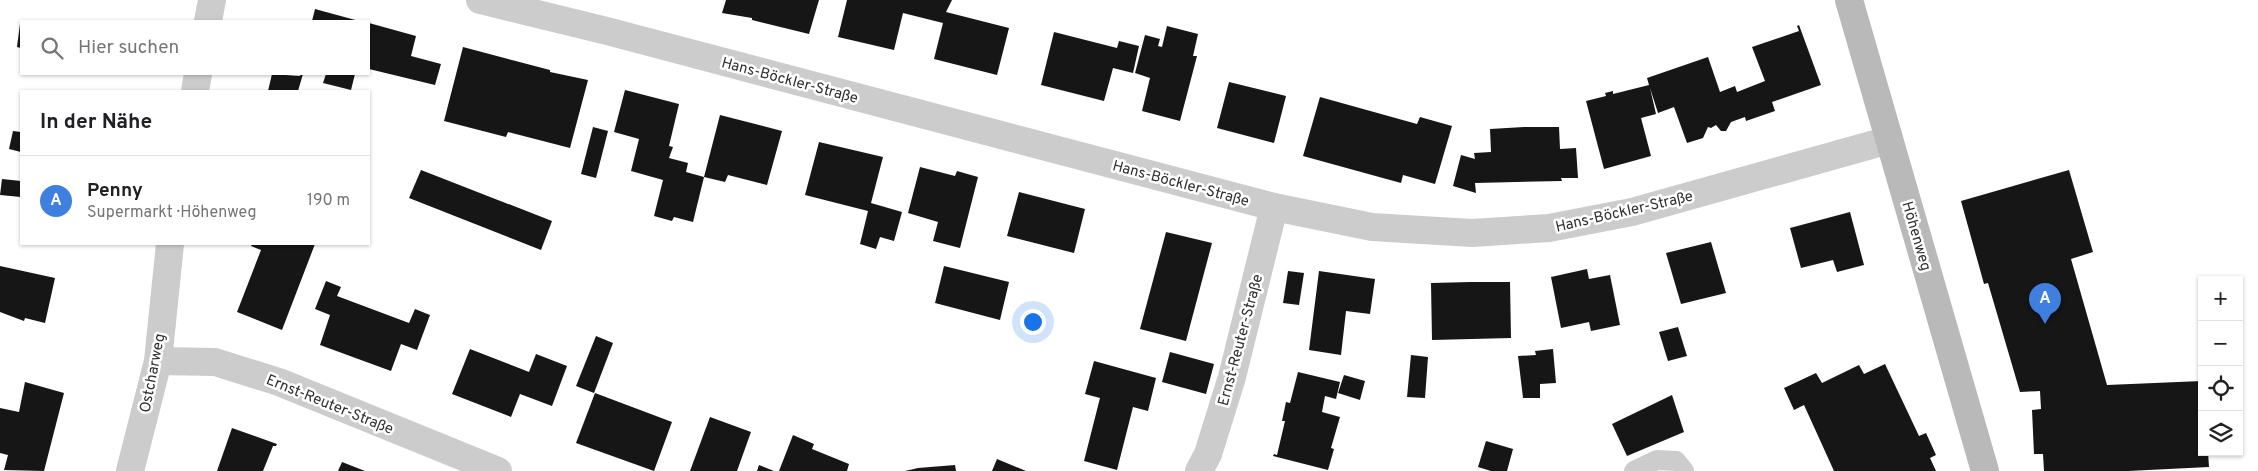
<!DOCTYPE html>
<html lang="de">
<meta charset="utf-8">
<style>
body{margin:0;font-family:Overpass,sans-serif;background:#f2f2f2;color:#202124}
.controls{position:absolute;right:15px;bottom:15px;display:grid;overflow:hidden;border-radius:0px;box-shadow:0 1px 4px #0004}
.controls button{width:45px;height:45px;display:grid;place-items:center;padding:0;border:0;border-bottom:1px solid #e0e0e0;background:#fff;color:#202124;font:25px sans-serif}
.you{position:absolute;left:1032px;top:321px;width:18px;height:18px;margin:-12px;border:4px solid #fff;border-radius:50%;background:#1a73e8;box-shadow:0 0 0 8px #1a73e833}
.badge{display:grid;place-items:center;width:32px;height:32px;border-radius:50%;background:#db2777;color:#fff;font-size:16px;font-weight:700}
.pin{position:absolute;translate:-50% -41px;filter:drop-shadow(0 1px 2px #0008)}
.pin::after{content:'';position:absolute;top:26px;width:18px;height:15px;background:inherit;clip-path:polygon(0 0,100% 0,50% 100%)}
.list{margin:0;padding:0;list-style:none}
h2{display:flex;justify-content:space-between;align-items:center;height:65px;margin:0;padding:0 20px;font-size:21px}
h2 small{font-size:16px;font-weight:400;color:#757577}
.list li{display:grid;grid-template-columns:32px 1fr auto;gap:15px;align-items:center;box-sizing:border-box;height:90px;padding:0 20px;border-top:1px solid #e0e0e0}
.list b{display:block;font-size:19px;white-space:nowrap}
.list p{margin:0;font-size:16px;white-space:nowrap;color:#757577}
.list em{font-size:16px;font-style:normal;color:#757577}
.icon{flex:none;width:28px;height:28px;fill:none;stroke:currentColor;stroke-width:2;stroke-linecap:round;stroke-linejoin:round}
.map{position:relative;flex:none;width:2258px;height:471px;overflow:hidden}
.search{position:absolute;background:#fff;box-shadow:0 1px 4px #0004;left:20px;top:20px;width:350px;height:55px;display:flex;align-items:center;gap:12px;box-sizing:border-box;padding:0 18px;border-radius:0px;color:#757577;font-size:19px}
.panel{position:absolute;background:#fff;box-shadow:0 1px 4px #0004;left:20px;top:90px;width:350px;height:155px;border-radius:0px}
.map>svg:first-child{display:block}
.building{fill:#161616}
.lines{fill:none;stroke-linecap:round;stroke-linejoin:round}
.lane{stroke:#ccc;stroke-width:20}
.street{stroke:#ccc;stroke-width:28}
.secondary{stroke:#b9b9b9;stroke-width:28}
.labels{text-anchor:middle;stroke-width:5;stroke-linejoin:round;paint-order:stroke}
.street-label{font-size:15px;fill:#2f2f2f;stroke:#fff}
</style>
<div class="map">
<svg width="2258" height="471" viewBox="0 0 2258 471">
<rect width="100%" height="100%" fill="#fff"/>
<g class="building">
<polygon points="726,0 819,0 809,34 752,20 752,18 722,13"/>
<polygon points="847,0 952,0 946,12 1009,28 997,75 934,59 943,23 903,13 894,50 838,37"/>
<polygon points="315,9 359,21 312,21"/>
<polygon points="369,23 416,36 411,56 441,64 435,85 369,69"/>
<polygon points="20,24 21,24 21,48 17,47"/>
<polygon points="1799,25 1821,85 1772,102 1775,111 1746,121 1745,117 1731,122 1726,131 1721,131 1716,125 1711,128 1708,127 1703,138 1687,143 1674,107 1658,113 1650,88 1656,114 1641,118 1651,156 1604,169 1586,101 1606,96 1605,93 1613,91 1613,94 1649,85 1647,78 1708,57 1720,92 1735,86 1737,92 1765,81 1752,47 1799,31 1797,26"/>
<polygon points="1167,26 1198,34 1193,56 1197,56 1180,121 1142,111 1150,78 1135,73 1145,35 1160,39 1158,46 1162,47"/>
<polygon points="1054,32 1117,48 1119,41 1139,46 1133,73 1113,68 1104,101 1041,85"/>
<polygon points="463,47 550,70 550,72 588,80 570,148 508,132 506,137 444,121"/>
<polygon points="272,74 299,76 303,74 298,91 268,91"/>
<polygon points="326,74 355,74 351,90 323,83"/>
<polygon points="1229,82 1286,96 1274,143 1217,128"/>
<polygon points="625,90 679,104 669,146 673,147 669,158 688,163 686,172 704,177 693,222 674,217 672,221 654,216 663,180 631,171 639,139 614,132"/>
<polygon points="1320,97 1417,124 1420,117 1452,126 1435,184 1403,175 1401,183 1303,156"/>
<polygon points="720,115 782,131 767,185 728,175 725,182 704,177"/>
<polygon points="593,127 608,131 596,178 581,174"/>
<polygon points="1524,127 1559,127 1560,149 1576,148 1578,178 1561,178 1562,181 1475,183 1476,193 1453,186 1461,155 1475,159 1474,153 1491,152 1490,129"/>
<polygon points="13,131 21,132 21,152 9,149"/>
<polygon points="819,142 883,157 871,203 902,212 894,241 880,237 876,249 860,244 868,211 805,195"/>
<polygon points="920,167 955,176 957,171 978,177 960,248 933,241 938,222 908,213"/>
<polygon points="421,170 552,221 541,250 409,198"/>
<polygon points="2069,170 2093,252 2071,259 2107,385 2202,381 2202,452 2208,452 2209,467 2128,471 2044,471 2043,454 2034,454 2032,410 2041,409 2040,391 2020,392 1988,283 1984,284 1961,201"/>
<polygon points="2,179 21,181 21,197 0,195"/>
<polygon points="1019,192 1085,209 1074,253 1007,236"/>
<polygon points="1850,212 1864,265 1837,272 1833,260 1801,268 1790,228"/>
<polygon points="1166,232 1212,243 1186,341 1140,329"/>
<polygon points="1711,242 1726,293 1681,304 1666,253"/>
<polygon points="252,244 315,244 282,330 237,312 261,250 251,246"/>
<polygon points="0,266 55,278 45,323 25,318 24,321 0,312"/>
<polygon points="944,266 1009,282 1000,320 935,303"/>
<polygon points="1587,269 1589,279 1610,275 1620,325 1591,331 1589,322 1561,328 1551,277"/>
<polygon points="1288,271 1304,273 1299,305 1283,303"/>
<polygon points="1319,271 1375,279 1370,314 1346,311 1341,355 1309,350"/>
<polygon points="326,281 341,287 337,296 409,323 415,309 430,315 417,350 401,344 391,371 320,345 330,315 315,309"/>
<polygon points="1471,282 1510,282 1511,338 1432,340 1431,283"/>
<polygon points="1678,327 1687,356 1668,361 1659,332"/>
<polygon points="596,336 613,343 594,393 576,386"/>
<polygon points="470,349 529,372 536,354 567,366 552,406 520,394 511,417 452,394"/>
<polygon points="1553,349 1556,383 1540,384 1540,398 1523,398 1518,356 1536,355 1535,351"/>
<polygon points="1170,352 1214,364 1206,394 1162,382"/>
<polygon points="1411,355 1428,357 1425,398 1407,397"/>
<polygon points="1094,361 1156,378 1148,411 1133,407 1117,470 1084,461 1100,398 1085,394"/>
<polygon points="1885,364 1919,436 1926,433 1936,455 1930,458 1936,471 1834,471 1804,405 1794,410 1784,388 1816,373 1822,383 1859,365 1864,374"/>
<polygon points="1298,372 1340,382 1336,399 1325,396 1322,412 1340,417 1331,448 1334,449 1328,470 1273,456 1274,454 1277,455 1285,421 1282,421 1286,402 1290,403"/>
<polygon points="1344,375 1365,381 1360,400 1338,393"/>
<polygon points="25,382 64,393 44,471 4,470 8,455 0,453 0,408 19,412"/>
<polygon points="595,393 672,422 654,471 576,443"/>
<polygon points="1672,395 1684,432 1627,456 1612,424"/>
<polygon points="710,417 751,432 737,471 690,471"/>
<polygon points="232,428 277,444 276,446 273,446 263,471 217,471"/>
<polygon points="793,435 814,444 812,449 849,464 847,471 779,471"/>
<polygon points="1486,441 1513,449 1507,471 1491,471 1478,467"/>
<polygon points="997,459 1026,471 992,471"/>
<polygon points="342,462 365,471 338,471"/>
<polygon points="759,465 774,471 757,471"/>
<polygon points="955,465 956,471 905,471 918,468"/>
</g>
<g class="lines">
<polyline class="lane" points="1634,471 1657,460 1676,461 1684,471"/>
<g class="street">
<polyline points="480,0 607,31 1274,207 1372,227 1472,233 1549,228 1632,212 1889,140"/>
<polyline points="208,21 212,0"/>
<polyline points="195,91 198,74"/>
<polyline points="158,361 215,362 279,382 498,471"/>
<polyline points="130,471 158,361 170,244"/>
<polyline points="1199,471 1208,454 1232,377 1274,207"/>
</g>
<polyline class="secondary" points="1849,0 1985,471"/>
</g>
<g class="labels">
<g class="street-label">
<text transform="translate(790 80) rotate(15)" y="5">Hans-Böckler-Straße</text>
<text transform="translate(1181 183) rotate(15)" y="5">Hans-Böckler-Straße</text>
<text transform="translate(1624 211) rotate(-13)" y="5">Hans-Böckler-Straße</text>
<text transform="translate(1917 236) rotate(74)" y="5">Höhenweg</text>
<text transform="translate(1240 340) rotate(-75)" y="5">Ernst-Reuter-Straße</text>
<text transform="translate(152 373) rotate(-79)" y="5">Ostcharweg</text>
<text transform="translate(330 404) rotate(22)" y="5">Ernst-Reuter-Straße</text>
</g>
</g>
</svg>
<div class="controls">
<button>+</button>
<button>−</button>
<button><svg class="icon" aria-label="locate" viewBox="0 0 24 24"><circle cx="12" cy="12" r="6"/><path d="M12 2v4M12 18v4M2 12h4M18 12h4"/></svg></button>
<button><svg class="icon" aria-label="layers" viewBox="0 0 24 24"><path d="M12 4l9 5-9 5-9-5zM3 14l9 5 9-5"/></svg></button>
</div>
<div class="you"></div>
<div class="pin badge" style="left:2045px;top:324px;background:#3f7fe0">A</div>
<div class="search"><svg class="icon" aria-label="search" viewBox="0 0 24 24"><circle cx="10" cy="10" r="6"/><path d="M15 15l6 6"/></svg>Hier suchen</div>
<section class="panel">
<h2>In der Nähe<small></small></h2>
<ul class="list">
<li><span class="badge" style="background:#3f7fe0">A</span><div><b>Penny</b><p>Supermarkt · Höhenweg</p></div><em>190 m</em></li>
</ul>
</section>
</div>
